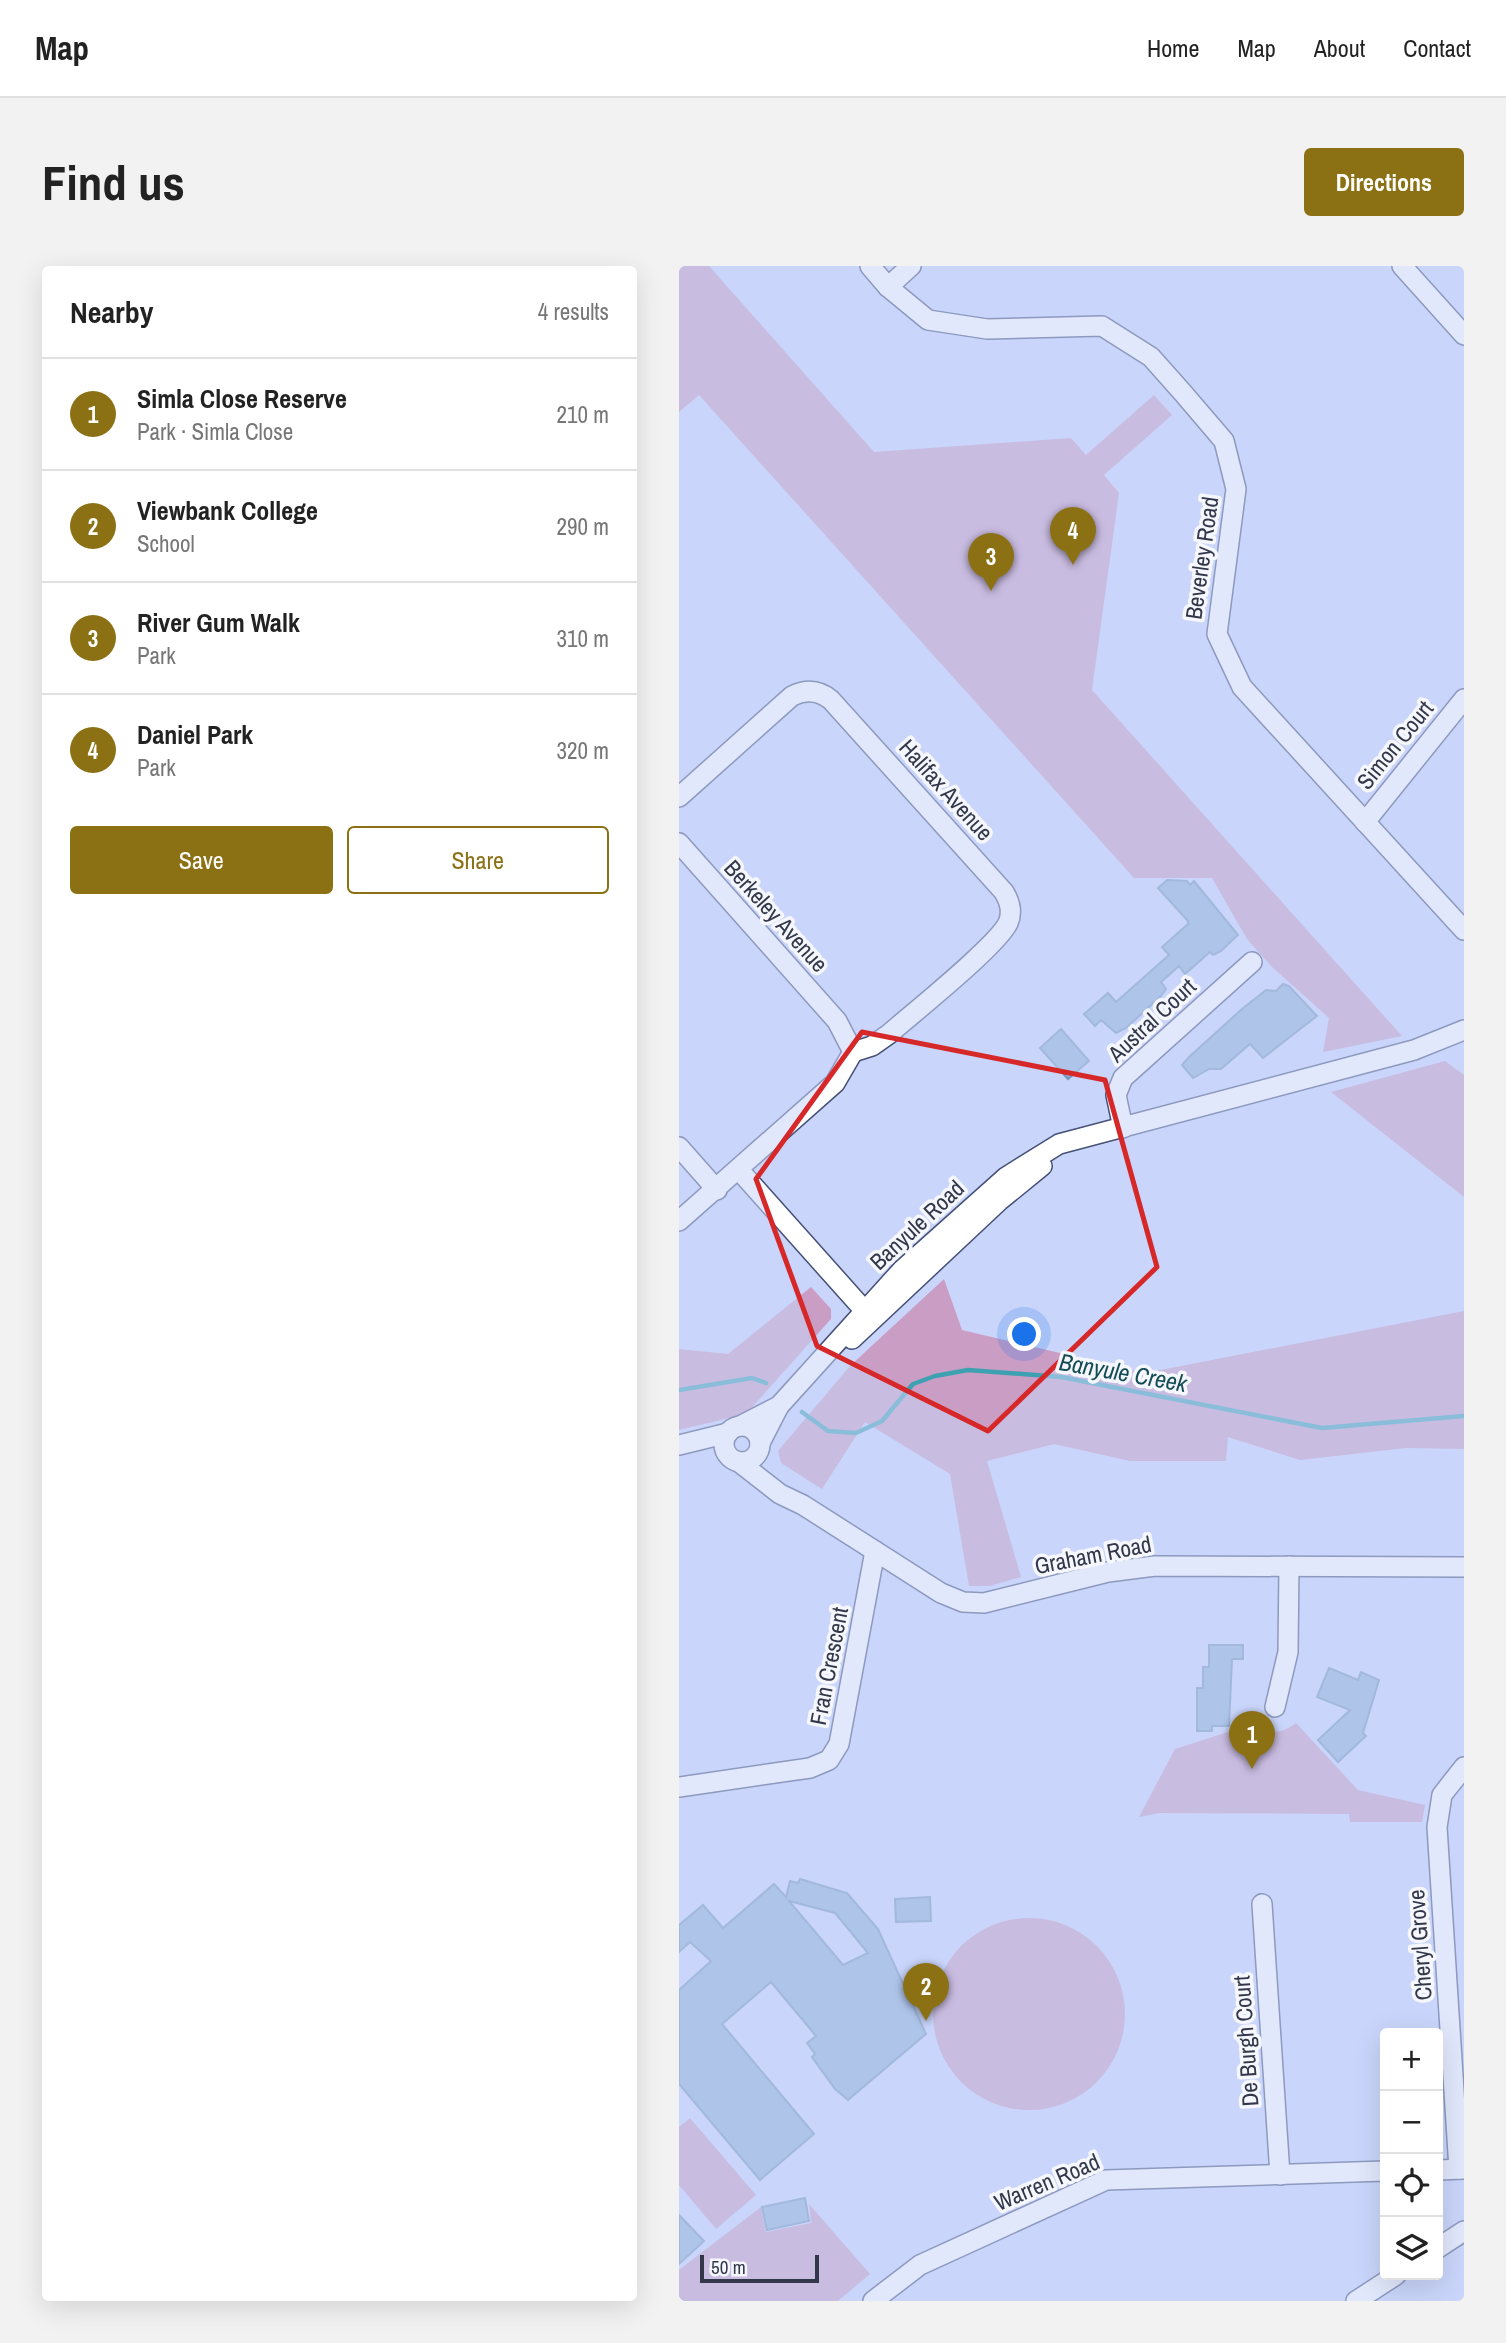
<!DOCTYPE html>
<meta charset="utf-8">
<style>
body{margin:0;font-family:"Archivo Narrow",sans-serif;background:#f2f2f2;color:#222}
.controls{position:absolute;right:21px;bottom:21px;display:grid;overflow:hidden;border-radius:7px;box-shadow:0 7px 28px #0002}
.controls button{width:63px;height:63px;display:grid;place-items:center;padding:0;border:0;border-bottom:2px solid #e0e0e0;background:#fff;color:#222;font:35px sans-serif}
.scale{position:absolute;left:21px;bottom:18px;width:119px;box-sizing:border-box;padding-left:7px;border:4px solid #32384a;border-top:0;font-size:19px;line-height:24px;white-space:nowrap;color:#32384a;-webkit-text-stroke:5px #f5f7fc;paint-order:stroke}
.you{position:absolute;left:346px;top:1069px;width:24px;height:24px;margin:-18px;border:5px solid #fff;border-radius:50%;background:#1a73e8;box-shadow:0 0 0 10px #1a73e833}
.badge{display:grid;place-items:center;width:46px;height:46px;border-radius:50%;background:#8c7114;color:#fff;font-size:23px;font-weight:700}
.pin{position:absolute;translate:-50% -58px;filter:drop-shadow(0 2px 4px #0008)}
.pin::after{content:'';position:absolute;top:37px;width:24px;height:21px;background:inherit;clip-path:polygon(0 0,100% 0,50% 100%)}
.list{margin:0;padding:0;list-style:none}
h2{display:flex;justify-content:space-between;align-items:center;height:91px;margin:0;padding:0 28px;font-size:30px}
h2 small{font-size:23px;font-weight:400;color:#767676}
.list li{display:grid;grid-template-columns:46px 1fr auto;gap:21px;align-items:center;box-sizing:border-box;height:112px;padding:0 28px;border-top:2px solid #e0e0e0}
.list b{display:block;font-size:26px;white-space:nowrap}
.list p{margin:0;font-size:23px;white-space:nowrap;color:#767676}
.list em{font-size:23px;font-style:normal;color:#767676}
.actions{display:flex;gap:14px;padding:21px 28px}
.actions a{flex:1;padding:16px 0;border:2px solid #8c7114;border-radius:7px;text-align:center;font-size:24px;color:#8c7114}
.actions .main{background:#8c7114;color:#fff}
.icon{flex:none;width:38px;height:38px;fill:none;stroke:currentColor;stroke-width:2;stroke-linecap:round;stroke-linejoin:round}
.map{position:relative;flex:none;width:785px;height:2035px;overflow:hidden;border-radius:7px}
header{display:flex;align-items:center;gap:42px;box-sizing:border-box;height:98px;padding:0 35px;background:#fff;border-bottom:2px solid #e0e0e0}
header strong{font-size:33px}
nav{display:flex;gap:38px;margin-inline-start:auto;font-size:24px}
.intro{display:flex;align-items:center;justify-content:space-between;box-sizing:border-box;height:168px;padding:0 42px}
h1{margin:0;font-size:49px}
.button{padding:18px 32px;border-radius:7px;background:#8c7114;color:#fff;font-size:24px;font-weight:700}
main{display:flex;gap:42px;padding:0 42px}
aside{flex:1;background:#fff;border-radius:7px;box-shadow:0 7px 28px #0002}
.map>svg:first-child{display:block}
.green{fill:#ca9dc4}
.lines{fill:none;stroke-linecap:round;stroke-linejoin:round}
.stream{stroke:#3da1b2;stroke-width:4.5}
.building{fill:#8eb0d5;stroke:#7496ba;stroke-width:2;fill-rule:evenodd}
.minor-casing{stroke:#455077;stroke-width:22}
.minor{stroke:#fff;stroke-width:19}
.marked{fill:none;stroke:#d62828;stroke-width:5;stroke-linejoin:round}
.labels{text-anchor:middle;stroke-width:7;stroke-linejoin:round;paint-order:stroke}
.street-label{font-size:23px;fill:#32384a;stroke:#f5f7fc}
.water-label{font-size:24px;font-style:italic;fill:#134c56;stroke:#f5f7fc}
</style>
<header>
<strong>Map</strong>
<nav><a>Home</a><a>Map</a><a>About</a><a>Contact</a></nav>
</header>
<div class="intro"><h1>Find us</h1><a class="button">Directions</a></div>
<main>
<aside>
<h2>Nearby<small>4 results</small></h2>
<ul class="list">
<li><span class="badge">1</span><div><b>Simla Close Reserve</b><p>Park · Simla Close</p></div><em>210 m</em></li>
<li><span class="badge">2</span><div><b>Viewbank College</b><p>School</p></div><em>290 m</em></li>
<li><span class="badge">3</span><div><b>River Gum Walk</b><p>Park</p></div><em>310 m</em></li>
<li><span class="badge">4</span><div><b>Daniel Park</b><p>Park</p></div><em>320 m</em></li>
</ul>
<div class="actions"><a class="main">Save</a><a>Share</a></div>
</aside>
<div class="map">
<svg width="785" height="2035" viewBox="0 0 785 2035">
<rect width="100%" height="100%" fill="#c9d5fa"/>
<g class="green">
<polygon points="0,0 30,0 195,186 392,172 407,189 475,129 493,149 425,209 440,227 413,424 723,770 644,786 650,752 592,700 568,673 533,612 455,612 20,129 0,146"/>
<polygon points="766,795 785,809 785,931 652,826"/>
<polygon points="265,1013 283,1064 466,1107 785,1045 785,1183 727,1182 621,1194 549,1171 547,1195 451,1195 375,1178 308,1195 342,1311 311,1320 290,1320 271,1208 186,1156 143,1223 102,1197 99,1185 171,1100"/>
<polygon points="132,1021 152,1043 152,1053 67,1148 0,1164 0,1083 49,1088"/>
<path d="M 617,1457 L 679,1524 L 746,1539 L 743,1556 L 671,1556 L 670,1548 L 481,1547 L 460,1551 L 496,1483 L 574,1458 C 589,1469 603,1468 617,1457 Z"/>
<circle cx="350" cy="1748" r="96"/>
<polygon points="11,1852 77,1929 37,1963 0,1919 0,1861"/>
<polygon points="130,1938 191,2008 159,2035 0,2035 0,2004 82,1941 87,1966 132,1957"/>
</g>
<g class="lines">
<g class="stream">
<polyline points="0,1124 73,1112 87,1117"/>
<polyline points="123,1146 149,1165 177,1167 203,1155 234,1118 256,1110 289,1104 382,1111 643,1162 785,1150"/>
</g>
</g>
<g class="building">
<polygon points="488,614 508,615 511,619 515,615 559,669 542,685 534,689 531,686 506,708 500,700 482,716 487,723 481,731 447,762 437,767 422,754 416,760 405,748 429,727 437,736 490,689 483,681 509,658 509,655 479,622"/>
<polygon points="604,718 610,720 638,750 584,792 571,778 542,803 530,803 514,812 503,799 510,791 563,743 587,724 597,725"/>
<polygon points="382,763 410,795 389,813 361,782"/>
<polygon points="530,1379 564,1379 564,1393 553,1393 550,1460 533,1460 533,1465 518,1465 518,1422 524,1422 524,1401 530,1401"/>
<polygon points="650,1402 679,1414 682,1406 700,1414 684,1467 687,1470 659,1496 639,1474 671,1444 638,1431"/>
<path d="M 121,1613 L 168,1627 L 199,1663 L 247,1768 L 169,1834 L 156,1823 L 133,1791 L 136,1788 L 128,1777 L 137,1770 L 92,1716 L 43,1758 L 135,1868 L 81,1914 L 0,1818 L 0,1724 L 32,1695 L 11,1676 L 0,1686 L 0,1659 L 24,1639 L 44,1662 L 95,1618 L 107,1631 L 111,1615 L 119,1617 ZM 110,1635 L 156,1647 L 189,1687 L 164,1699 Z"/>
<polygon points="251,1631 252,1655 217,1656 216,1633"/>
<polygon points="126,1932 130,1955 88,1964 83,1941"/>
<polygon points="0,1949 25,1975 0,1998"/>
</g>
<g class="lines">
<defs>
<g id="minor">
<polyline points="191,0 209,21 249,54 308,63 423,60 472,91 504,127 545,175 557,223 538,368 563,421 785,664"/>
<polyline points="723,0 785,69"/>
<polyline points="209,21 232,0"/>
<path d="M 0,531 L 113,430 C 127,423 140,424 152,434 L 325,626 C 331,636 334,646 329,657 C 318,680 234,747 210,768 L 193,780 L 174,786"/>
<polyline points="686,556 785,433"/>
<polyline points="0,577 158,755 174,786"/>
<polyline points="444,862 437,829 444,812 573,696"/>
<polyline points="0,881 38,924"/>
<polyline points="60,904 193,1053"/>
<polyline points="0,955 156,817 174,786"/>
<polyline points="173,1073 320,935 363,900"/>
<polyline points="61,1160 100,1140"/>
<circle cx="63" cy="1178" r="18"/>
<polyline points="81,1177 100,1140 223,1004 327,911 380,878 735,784 785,764"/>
<polyline points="0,1179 49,1167"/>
<polyline points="60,1196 101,1228 124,1239 262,1327 284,1336 305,1337 429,1306 476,1300 785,1301"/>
<polyline points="596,1441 609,1386 610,1300"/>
<polyline points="0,1521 131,1502 150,1494 160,1478 196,1285"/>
<polyline points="583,1638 601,1909"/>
<polyline points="780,1903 758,1561 763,1529 785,1501"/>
<polyline points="759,1904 785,1903"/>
<polyline points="759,1982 785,1965"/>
<polyline points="194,2035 241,1999 427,1914 706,1905"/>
<polyline points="677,2035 717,2009"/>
</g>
</defs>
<use href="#minor" class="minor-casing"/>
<use href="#minor" class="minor"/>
</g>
<path d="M0 0H785V2035H0ZM 183,766 L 426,814 L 478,1001 L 309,1165 L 138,1080 L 77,913 Z" fill="#c9d5fa" fill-opacity=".55" fill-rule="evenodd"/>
<path class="marked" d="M 183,766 L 426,814 L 478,1001 L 309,1165 L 138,1080 L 77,913 Z"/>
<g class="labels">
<g class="street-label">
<text transform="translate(523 292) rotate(-82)" y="8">Beverley Road</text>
<text transform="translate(716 479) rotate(-51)" y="8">Simon Court</text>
<text transform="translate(267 524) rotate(48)" y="8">Halifax Avenue</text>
<text transform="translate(97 650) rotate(48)" y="8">Berkeley Avenue</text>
<text transform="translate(473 754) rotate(-43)" y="8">Austral Court</text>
<text transform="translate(238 959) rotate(-43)" y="8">Banyule Road</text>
<text transform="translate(414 1289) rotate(-11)" y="8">Graham Road</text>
<text transform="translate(150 1400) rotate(-79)" y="8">Fran Crescent</text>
<text transform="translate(741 1679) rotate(-94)" y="8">Cheryl Grove</text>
<text transform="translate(567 1775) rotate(-94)" y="8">De Burgh Court</text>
<text transform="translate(368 1916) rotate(-23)" y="8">Warren Road</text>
</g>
<g class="water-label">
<text transform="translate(444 1107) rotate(10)" y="8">Banyule Creek</text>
</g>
</g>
</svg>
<div class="controls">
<button>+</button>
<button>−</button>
<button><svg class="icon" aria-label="locate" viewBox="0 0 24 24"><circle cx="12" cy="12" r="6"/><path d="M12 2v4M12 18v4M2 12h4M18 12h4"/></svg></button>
<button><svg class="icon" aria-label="layers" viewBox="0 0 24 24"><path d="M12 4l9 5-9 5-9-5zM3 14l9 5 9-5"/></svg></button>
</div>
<div class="scale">50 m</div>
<div class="you"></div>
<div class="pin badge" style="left:573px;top:1503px">1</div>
<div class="pin badge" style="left:247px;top:1755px">2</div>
<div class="pin badge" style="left:312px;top:325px">3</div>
<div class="pin badge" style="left:394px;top:299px">4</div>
</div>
</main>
